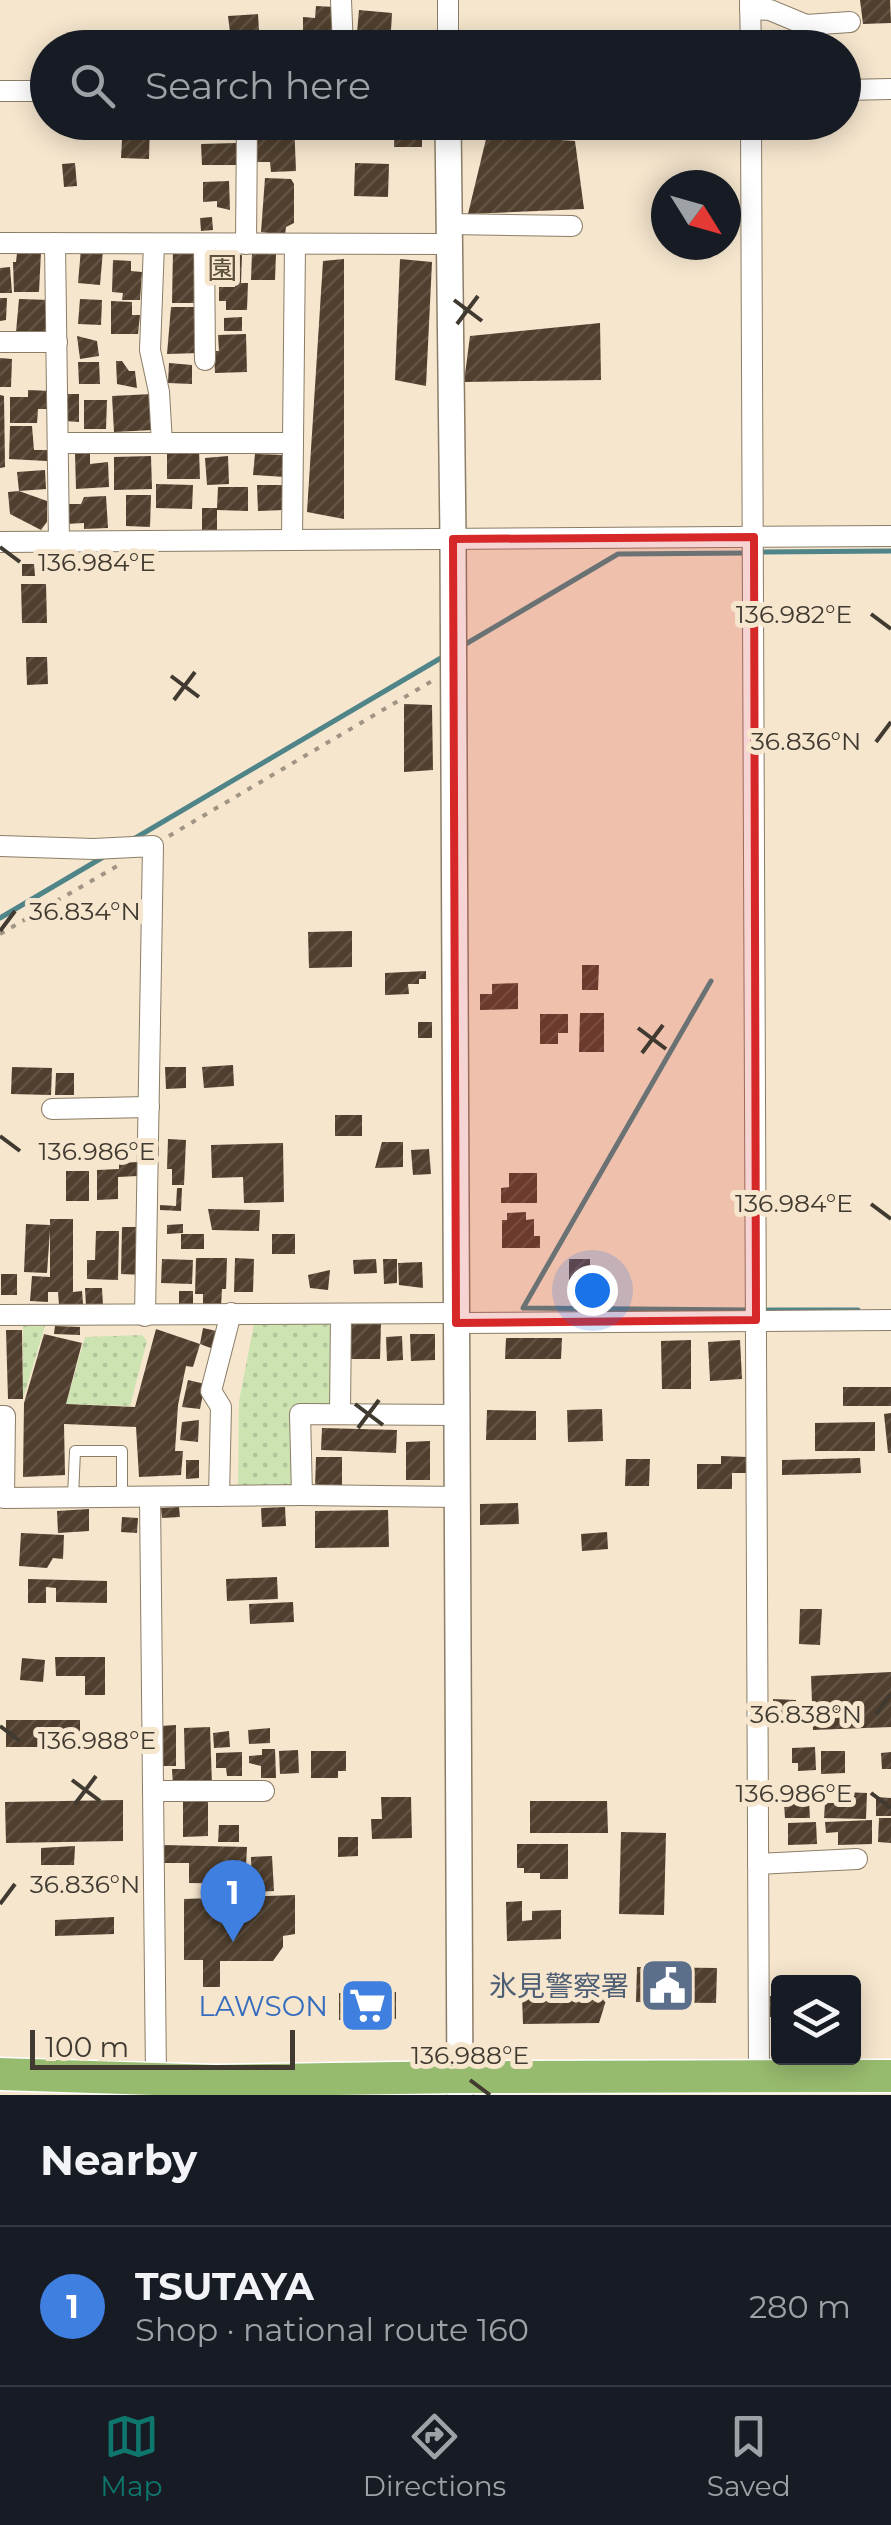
<!DOCTYPE html>
<meta charset="utf-8">
<style>
body{margin:0;font-family:Montserrat,"Noto Sans JP",sans-serif;background:#242831;color:#f1f3f6}
.controls{position:absolute;right:30px;bottom:30px;display:grid;overflow:hidden;border-radius:10px;box-shadow:0 5px 25px #0003}
.controls button{width:90px;height:90px;display:grid;place-items:center;padding:0;border:0;border-bottom:2px solid #363941;background:#171b24;color:#f1f3f6;font:50px sans-serif}
.compass{position:absolute;left:651px;top:170px;width:90px;height:90px;border-radius:50%;background:#171b24;box-shadow:0 5px 25px #0003;rotate:127deg}
.scale{position:absolute;left:30px;bottom:25px;width:265px;box-sizing:border-box;padding-left:10px;border:5px solid #403a31;border-top:0;font-size:28px;line-height:35px;white-space:nowrap;color:#403a31;-webkit-text-stroke:8px #f6e6ce;paint-order:stroke}
.you{position:absolute;left:592px;top:1290px;width:35px;height:35px;margin:-25px;border:8px solid #fff;border-radius:50%;background:#1a73e8;box-shadow:0 0 0 15px #1a73e833}
.badge{display:grid;place-items:center;width:65px;height:65px;border-radius:50%;background:#0f766e;color:#fff;font-size:32px;font-weight:700}
.pin{position:absolute;translate:-50% -82px;filter:drop-shadow(0 2px 5px #0008)}
.pin::after{content:'';position:absolute;top:52px;width:35px;height:30px;background:inherit;clip-path:polygon(0 0,100% 0,50% 100%)}
.list{margin:0;padding:0;list-style:none}
h2{display:flex;justify-content:space-between;align-items:center;height:130px;margin:0;padding:0 40px;font-size:42px}
h2 small{font-size:32px;font-weight:400;color:#9ea1a6}
.list li{display:grid;grid-template-columns:65px 1fr auto;gap:30px;align-items:center;box-sizing:border-box;height:160px;padding:0 40px;border-top:2px solid #363941}
.list b{display:block;font-size:38px;white-space:nowrap}
.list p{margin:0;font-size:32px;white-space:nowrap;color:#9ea1a6}
.list em{font-size:32px;font-style:normal;color:#9ea1a6}
.icon{flex:none;width:55px;height:55px;fill:none;stroke:currentColor;stroke-width:2;stroke-linecap:round;stroke-linejoin:round}
.map{position:relative;flex:none;width:891px;height:2095px;overflow:hidden}
.search{position:absolute;background:#171b24;box-shadow:0 5px 25px #0003;left:30px;right:30px;top:30px;height:110px;display:flex;align-items:center;gap:25px;box-sizing:border-box;padding:0 35px;border-radius:55px;color:#9ea1a6;font-size:38px}
.sheet{height:290px;background:#171b24}
nav{display:flex;justify-content:space-around;align-items:center;box-sizing:border-box;height:140px;border-top:2px solid #363941;background:#171b24;font-size:28px;color:#9ea1a6}
nav a{display:grid;justify-items:center;gap:5px}
nav .on{color:#0f766e}
.map>svg:first-child{display:block}
.grass{fill:url(#grass-dots)}
.lines{fill:none;stroke-linecap:round;stroke-linejoin:round}
.stream{stroke:#4f8588;stroke-width:5}
.building{fill:url(#building-hatch)}
.service-casing{stroke:#8b7d67;stroke-width:12}
.minor-casing{stroke:#8b7d67;stroke-width:22}
.tertiary-casing{stroke:#8b7d67;stroke-width:28}
.trunk-casing{stroke:#fff;stroke-width:35}
.path{stroke:#a09584;stroke-width:4;stroke-dasharray:5 8;stroke-linecap:butt}
.service{stroke:#fff;stroke-width:10}
.minor{stroke:#fff;stroke-width:20}
.tertiary{stroke:#fff;stroke-width:25}
.trunk{stroke:#97bb6e;stroke-width:32}
.marked{fill:#d62828;fill-opacity:0.2;stroke:#d62828;stroke-width:8;stroke-linejoin:round}
.ticks{fill:none;stroke:#403a31;stroke-width:4}
.labels{text-anchor:middle;stroke-width:10;stroke-linejoin:round;paint-order:stroke}
.service-label{font-size:28px;fill:#4e5e75;stroke:#f6e6ce;text-anchor:end}
.shop-label{font-size:28px;fill:#366cbe;stroke:#f6e6ce;text-anchor:end}
.neighbourhood-label{font-size:30px;fill:#5d503c;stroke:#f6e6ce}
.ticks-label{font-size:25px;text-anchor:middle;fill:#403a31;stroke:#f6e6ce;stroke-width:10;stroke-linejoin:round;paint-order:stroke}
</style>
<div class="map">
<svg width="891" height="2095" viewBox="0 0 891 2095">
<defs>
<pattern id="grass-dots" width="8" height="8" patternUnits="userSpaceOnUse" patternTransform="scale(2.5)"><rect width="8" height="8" fill="#cde3b2"/><path d="M2 2h.1M6 6h.1" fill="none" stroke="#b1c49a" stroke-width="1.8" stroke-linecap="round"/></pattern>
<pattern id="building-hatch" width="6" height="6" patternUnits="userSpaceOnUse" patternTransform="scale(2.5)"><rect width="6" height="6" fill="#503f2e"/><path d="M-1 1l2-2M0 6l6-6M5 7l2-2" fill="none" stroke="#625344"/></pattern>
</defs>
<rect width="100%" height="100%" fill="#f6e6ce"/>
<g class="grass">
<polygon points="254,1324 329,1324 334,1330 334,1400 329,1407 296,1408 295,1480 287,1488 238,1488 239,1401"/>
<polygon points="23,1326 45,1326 23,1399"/>
<polygon points="142,1335 147,1341 130,1406 66,1404 85,1337"/>
</g>
<g class="lines">
<g class="stream">
<polyline points="759,552 891,551"/>
<polyline points="464,645 618,554 748,553"/>
<polyline points="132,840 446,655"/>
<polyline points="0,918 105,856"/>
<polyline points="711,981 523,1308 748,1310"/>
<polyline points="759,1310 858,1310"/>
</g>
</g>
<g class="building">
<polygon points="860,0 890,0 891,23 863,24"/>
<polygon points="316,6 334,7 333,33 303,32 303,17 315,18"/>
<polygon points="359,10 392,13 390,48 369,48 370,34 357,33"/>
<polygon points="258,14 259,31 255,31 256,39 264,38 264,48 250,48 250,39 231,41 228,16"/>
<polygon points="123,122 150,122 149,159 121,158"/>
<polygon points="164,122 195,122 196,138 165,139"/>
<polygon points="203,122 226,122 225,137 202,135"/>
<polygon points="256,122 294,122 296,171 271,172 270,162 256,162"/>
<polygon points="355,122 383,125 381,139 353,135"/>
<polygon points="395,122 422,122 422,147 394,147"/>
<polygon points="487,135 575,141 584,209 468,214"/>
<polygon points="236,143 236,165 202,165 201,144"/>
<polygon points="75,163 77,186 64,187 62,164"/>
<polygon points="355,163 389,164 388,197 354,196"/>
<polygon points="265,178 291,179 294,184 294,223 286,227 285,235 261,232"/>
<polygon points="229,181 230,210 217,207 217,201 203,202 203,182"/>
<polygon points="212,217 213,230 201,231 200,218"/>
<polygon points="81,249 103,250 100,285 78,283"/>
<polygon points="173,250 197,251 195,303 172,303"/>
<polygon points="41,252 39,292 14,292 13,262 16,262 17,253"/>
<polygon points="252,253 276,254 275,280 251,280"/>
<polygon points="221,254 242,255 241,283 248,283 247,310 226,310 226,301 219,301 219,287 235,287 235,282 212,281 213,265 220,265"/>
<polygon points="344,259 344,519 307,512 323,261"/>
<polygon points="400,259 432,262 426,386 395,380"/>
<polygon points="113,260 131,261 131,271 142,272 140,300 122,300 123,293 112,292"/>
<polygon points="10,267 12,293 0,293 0,268"/>
<polygon points="0,298 7,298 6,320 0,321"/>
<polygon points="19,299 50,300 45,334 16,332"/>
<polygon points="80,299 102,300 101,325 78,324"/>
<polygon points="111,301 132,302 132,315 140,315 138,334 111,334"/>
<polygon points="171,307 194,307 194,323 200,323 200,353 167,354"/>
<polygon points="242,317 242,331 224,331 224,318"/>
<polygon points="600,323 601,380 464,382 470,336"/>
<polygon points="246,334 247,372 215,373 214,351 219,351 218,335"/>
<polygon points="77,336 97,341 99,356 80,359"/>
<polygon points="0,358 12,359 11,387 0,387"/>
<polygon points="116,361 122,361 129,371 135,371 137,388 117,384"/>
<polygon points="78,362 99,362 100,384 79,384"/>
<polygon points="169,363 192,365 192,384 168,383"/>
<polygon points="28,390 51,391 50,409 38,409 37,423 10,423 10,397 28,397"/>
<polygon points="65,394 79,394 79,422 65,421"/>
<polygon points="152,394 153,430 114,432 112,396"/>
<polygon points="0,395 4,396 5,467 0,468"/>
<polygon points="84,400 107,400 106,429 84,429"/>
<polygon points="10,426 32,426 34,450 47,450 47,461 9,459"/>
<polygon points="167,450 199,450 200,479 167,479"/>
<polygon points="75,453 90,453 90,464 108,462 109,487 76,489"/>
<polygon points="255,454 286,455 285,477 253,475"/>
<polygon points="151,456 152,489 114,490 114,457"/>
<polygon points="228,456 229,484 207,485 205,458"/>
<polygon points="45,470 46,489 19,491 17,472"/>
<polygon points="156,484 193,485 192,509 156,508"/>
<polygon points="257,485 284,485 284,510 258,511"/>
<polygon points="218,487 248,487 248,511 217,510 217,533 202,533 202,508 217,508"/>
<polygon points="19,491 47,501 47,522 41,530 10,514 8,492"/>
<polygon points="126,495 151,495 150,527 126,526"/>
<polygon points="106,496 108,528 84,529 84,523 66,524 65,504 81,504 84,497"/>
<polygon points="22,564 34,564 35,576 22,576"/>
<polygon points="21,584 46,584 47,623 22,623"/>
<polygon points="26,657 47,657 48,684 27,685"/>
<polygon points="404,704 432,705 433,770 404,772"/>
<polygon points="352,931 352,967 309,968 308,932"/>
<polygon points="582,965 599,965 598,990 582,990"/>
<polygon points="426,971 426,979 419,979 419,984 408,984 409,994 385,995 385,973"/>
<polygon points="518,983 518,1009 480,1010 480,994 492,994 492,984"/>
<polygon points="580,1013 604,1013 604,1052 579,1052"/>
<polygon points="540,1014 568,1014 568,1033 558,1033 558,1044 540,1044"/>
<rect x="418" y="1022" width="14" height="16"/>
<polygon points="233,1065 234,1086 204,1088 202,1067"/>
<polygon points="12,1067 52,1068 51,1095 11,1094"/>
<polygon points="165,1067 186,1067 186,1088 166,1089"/>
<polygon points="56,1073 74,1073 74,1095 55,1095"/>
<rect x="335" y="1115" width="27" height="21"/>
<polygon points="168,1139 186,1140 184,1185 172,1185 172,1169 167,1169"/>
<polygon points="382,1142 403,1142 403,1167 375,1168"/>
<polygon points="283,1143 284,1202 244,1203 243,1177 212,1178 211,1145"/>
<polygon points="429,1149 431,1174 413,1175 411,1150"/>
<polygon points="138,1162 138,1176 118,1177 118,1199 97,1200 97,1170 119,1169 119,1163"/>
<rect x="66" y="1171" width="23" height="30"/>
<polygon points="509,1173 537,1173 537,1203 501,1203 501,1188 509,1187"/>
<polygon points="177,1188 182,1188 181,1211 160,1210 160,1205 176,1206"/>
<polygon points="208,1209 260,1210 259,1231 212,1230"/>
<polygon points="526,1212 526,1220 534,1219 534,1236 540,1236 540,1248 502,1248 502,1220 507,1220 507,1213"/>
<polygon points="50,1219 73,1219 73,1292 82,1291 83,1304 59,1305 58,1292 48,1292 48,1302 30,1301 32,1276 50,1277 50,1230 47,1273 24,1272 26,1224 50,1225"/>
<polygon points="183,1224 183,1233 167,1234 167,1225"/>
<polygon points="122,1227 146,1227 144,1275 121,1274"/>
<polygon points="96,1231 119,1231 118,1280 87,1279 87,1260 95,1260"/>
<rect x="181" y="1234" width="23" height="15"/>
<rect x="272" y="1234" width="23" height="20"/>
<polygon points="196,1258 227,1258 226,1289 222,1289 221,1306 203,1306 203,1294 195,1294"/>
<polygon points="235,1258 254,1259 253,1292 234,1292"/>
<polygon points="162,1259 193,1260 192,1284 161,1283"/>
<polygon points="376,1259 377,1273 354,1274 353,1260"/>
<polygon points="383,1259 397,1259 397,1283 384,1284"/>
<rect x="569" y="1259" width="21" height="36"/>
<polygon points="422,1262 423,1288 399,1285 398,1263"/>
<polygon points="330,1270 328,1290 310,1288 308,1275"/>
<rect x="1" y="1274" width="16" height="21"/>
<polygon points="85,1288 102,1288 103,1306 86,1306"/>
<rect x="179" y="1291" width="14" height="15"/>
<polygon points="350,1323 381,1323 380,1359 350,1359"/>
<polygon points="55,1326 80,1327 80,1335 54,1334"/>
<polygon points="203,1328 221,1332 216,1350 200,1344"/>
<polygon points="156,1329 200,1344 193,1367 186,1366 178,1405 175,1451 183,1451 181,1475 139,1477 136,1427 64,1424 65,1475 23,1477 24,1403 44,1334 82,1343 66,1404 135,1407"/>
<polygon points="6,1330 22,1330 23,1399 8,1399"/>
<polygon points="410,1334 435,1334 435,1360 411,1361"/>
<polygon points="402,1336 403,1360 387,1361 386,1337"/>
<polygon points="506,1338 562,1338 561,1359 505,1359"/>
<polygon points="691,1340 691,1389 662,1389 661,1341"/>
<polygon points="740,1340 742,1379 710,1381 708,1342"/>
<polygon points="188,1380 205,1384 200,1409 182,1407"/>
<rect x="843" y="1387" width="48" height="19"/>
<polygon points="602,1409 603,1441 568,1442 567,1410"/>
<polygon points="487,1410 536,1411 536,1440 486,1440"/>
<polygon points="891,1413 891,1453 888,1453 884,1414"/>
<polygon points="199,1420 198,1442 180,1440 182,1422"/>
<polygon points="875,1422 875,1451 815,1451 815,1423"/>
<polygon points="322,1428 397,1430 396,1453 321,1450"/>
<polygon points="430,1441 430,1480 406,1480 406,1442"/>
<polygon points="721,1456 747,1457 747,1473 732,1473 732,1489 697,1489 697,1464 721,1464"/>
<polygon points="316,1457 342,1457 342,1488 315,1488"/>
<polygon points="860,1458 861,1473 782,1475 782,1460"/>
<polygon points="626,1459 650,1459 649,1486 625,1486"/>
<polygon points="186,1460 199,1460 199,1478 186,1479"/>
<polygon points="518,1503 519,1524 480,1525 480,1504"/>
<polygon points="179,1507 180,1517 162,1518 161,1508"/>
<polygon points="285,1507 286,1526 262,1527 261,1508"/>
<polygon points="89,1509 89,1531 58,1533 57,1511"/>
<polygon points="388,1510 389,1547 315,1548 315,1511"/>
<polygon points="122,1517 138,1518 137,1533 121,1532"/>
<polygon points="607,1532 608,1549 582,1551 581,1534"/>
<polygon points="21,1533 64,1535 63,1559 53,1558 47,1568 19,1566"/>
<polygon points="277,1577 278,1599 227,1601 226,1579"/>
<polygon points="28,1579 107,1581 107,1603 56,1602 56,1588 46,1587 46,1603 28,1603"/>
<polygon points="293,1602 294,1622 250,1624 249,1604"/>
<polygon points="800,1609 822,1609 820,1645 799,1644"/>
<polygon points="55,1657 105,1657 105,1695 85,1695 85,1676 56,1676"/>
<polygon points="22,1658 45,1660 43,1682 20,1680"/>
<polygon points="891,1672 891,1727 813,1730 811,1676"/>
<polygon points="773,1699 796,1700 795,1716 773,1715"/>
<rect x="6" y="1720" width="74" height="27"/>
<polygon points="176,1725 176,1766 160,1766 160,1726"/>
<polygon points="210,1727 212,1785 173,1786 172,1769 185,1769 184,1728"/>
<polygon points="270,1728 270,1743 249,1744 248,1730"/>
<polygon points="229,1731 230,1747 214,1748 213,1733"/>
<polygon points="815,1747 816,1770 798,1771 798,1763 792,1763 792,1748"/>
<polygon points="262,1749 275,1749 276,1778 261,1778 261,1766 249,1763 249,1756 262,1755"/>
<polygon points="298,1750 299,1773 280,1774 279,1751"/>
<polygon points="311,1751 346,1751 346,1771 338,1771 338,1778 311,1778"/>
<polygon points="821,1751 845,1751 845,1773 821,1774"/>
<polygon points="242,1752 242,1776 227,1776 226,1768 216,1768 216,1753"/>
<polygon points="891,1752 891,1769 882,1769 881,1753"/>
<polygon points="808,1786 810,1818 785,1818 784,1804 791,1803 790,1787"/>
<polygon points="842,1792 867,1793 866,1819 824,1818 825,1803 841,1803"/>
<polygon points="381,1797 411,1797 412,1838 372,1839 371,1819 382,1819"/>
<polygon points="876,1797 891,1798 891,1816 876,1816"/>
<polygon points="123,1800 123,1841 6,1843 5,1802"/>
<polygon points="208,1800 208,1836 183,1837 183,1801"/>
<polygon points="530,1801 607,1801 608,1833 530,1833"/>
<polygon points="879,1818 891,1818 891,1843 878,1842"/>
<polygon points="872,1820 872,1844 838,1845 838,1832 826,1833 825,1822"/>
<polygon points="816,1822 817,1844 788,1845 788,1823"/>
<polygon points="219,1825 239,1825 239,1842 218,1842"/>
<polygon points="621,1832 666,1833 664,1915 619,1914"/>
<polygon points="338,1837 358,1837 358,1856 338,1857"/>
<polygon points="517,1844 568,1844 568,1879 540,1879 540,1873 524,1873 524,1868 517,1868"/>
<polygon points="163,1845 247,1847 245,1884 189,1883 189,1863 163,1863"/>
<polygon points="75,1846 74,1865 41,1865 41,1848"/>
<polygon points="272,1856 274,1891 252,1892 251,1857"/>
<polygon points="295,1895 295,1934 283,1936 283,1947 273,1961 220,1961 220,1987 203,1987 203,1960 184,1960 184,1899"/>
<polygon points="522,1901 522,1921 532,1920 532,1911 561,1910 561,1939 507,1941 506,1902"/>
<polygon points="114,1917 114,1934 55,1936 55,1920"/>
<polygon points="637,1967 717,1968 716,2003 636,2002"/>
<polygon points="396,1992 396,2019 339,2020 339,1993"/>
<polygon points="608,1994 599,2023 523,2024 522,1997"/>
<rect x="770" y="1996" width="8" height="21"/>
</g>
<g class="lines">
<defs>
<polyline id="service" points="73,1497 75,1451 122,1451 122,1496"/>
<g id="minor">
<polyline points="341,0 343,48"/>
<polyline points="750,0 751,48"/>
<polyline points="750,9 770,10 806,25 850,22"/>
<polyline points="448,48 448,0"/>
<polyline points="844,90 891,89"/>
<polyline points="0,91 48,91"/>
<polyline points="751,122 759,2077"/>
<polyline points="449,224 572,226"/>
<polyline points="0,243 449,244"/>
<polyline points="55,243 59,542"/>
<polyline points="204,244 205,360"/>
<polyline points="246,244 247,122"/>
<polyline points="0,342 57,342"/>
<polyline points="58,443 162,443 159,392 150,350 154,244"/>
<polyline points="162,443 293,443"/>
<polyline points="292,540 295,244"/>
<polyline points="0,542 891,536"/>
<polyline points="0,846 94,849 153,846 145,1316"/>
<polyline points="52,1109 149,1107"/>
<polyline points="0,1315 456,1313"/>
<polyline points="456,1323 891,1320"/>
<polyline points="340,1413 341,1315"/>
<polyline points="0,1416 5,1416 4,1498 302,1495 300,1414 457,1415"/>
<polyline points="302,1495 457,1497"/>
<polyline points="219,1496 221,1407 211,1391 231,1313"/>
<polyline points="150,1497 156,2078"/>
<polyline points="153,1791 264,1791"/>
<polyline points="758,1864 857,1859"/>
</g>
<polyline id="tertiary" points="448,122 453,539 460,2095"/>
<polyline id="trunk" points="0,2074 216,2081 459,2077 891,2076"/>
</defs>
<use href="#service" class="service-casing"/>
<use href="#minor" class="minor-casing"/>
<use href="#tertiary" class="tertiary-casing"/>
<use href="#trunk" class="trunk-casing"/>
<g class="path">
<polyline points="169,836 432,681"/>
<polyline points="0,934 117,866"/>
</g>
<use href="#service" class="service"/>
<use href="#minor" class="minor"/>
<use href="#tertiary" class="tertiary"/>
<use href="#trunk" class="trunk"/>
</g>
<path class="marked" d="M 754,537 L 756,1320 L 456,1323 L 453,539 Z"/>
<path class="ticks" d="M 454,300 L 482,321M 457,324 L 478,296M 0,547 L 20,562M 871,614 L 891,629M 171,676 L 199,697M 174,700 L 195,672M 876,742 L 891,722M 0,931 L 15,911M 638,1028 L 666,1049M 642,1053 L 663,1025M 0,1136 L 20,1151M 871,1204 L 891,1219M 355,1404 L 383,1425M 358,1428 L 379,1400M 876,1714 L 891,1694M 0,1726 L 20,1741M 72,1780 L 100,1801M 871,1793 L 891,1808M 75,1804 L 96,1776M 0,1904 L 15,1884M 470,2080 L 490,2095"/>
<defs>
<symbol id="civic-square" viewBox="-11 -11 22 22"><rect x="-9" y="-9" width="18" height="18" rx="4" fill="#5c6f8a" stroke="#f6e6ce"/><path d="M-.6-6.5H3V-4.5H.6V-3L4-1V1h2V6H-6V1h2V-1L-.6-3ZM-1.2 2.5V6h2.4V2.5Z" fill="#fff"/></symbol>
<symbol id="supermarket-square" viewBox="-11 -11 22 22"><rect x="-9" y="-9" width="18" height="18" rx="4" fill="#3f7fe0" stroke="#f6e6ce"/><path d="M-6-5.5h2.5l.6 2H6L4.5 2H-2.5L-4.4-4H-6ZM-1.5 3.2a1.3 1.3 0 1 0 .1 0ZM3 3.2a1.3 1.3 0 1 0 .1 0Z" fill="#fff"/></symbol>
</defs>
<g fill-rule="evenodd">
<use href="#civic-square" x="636" y="1954" width="63" height="63"/>
<use href="#supermarket-square" x="336" y="1974" width="63" height="63"/>
</g>
<g class="labels">
<g class="service-label">
<text x="629" y="1996">氷見警察署</text>
</g>
<g class="shop-label">
<text x="328" y="2016">LAWSON</text>
</g>
<g class="neighbourhood-label">
<text x="222" y="279">園</text>
</g>
</g>
<g class="ticks-label">
<text x="97" y="571">136.984°E</text>
<text x="794" y="623">136.982°E</text>
<text x="806" y="750">36.836°N</text>
<text x="85" y="920">36.834°N</text>
<text x="97" y="1160">136.986°E</text>
<text x="794" y="1212">136.984°E</text>
<text x="806" y="1723">36.838°N</text>
<text x="97" y="1749">136.988°E</text>
<text x="794" y="1802">136.986°E</text>
<text x="85" y="1893">36.836°N</text>
<text x="470" y="2064">136.988°E</text>
</g>
</svg>
<div class="controls">
<button><svg class="icon" aria-label="layers" viewBox="0 0 24 24"><path d="M12 4l9 5-9 5-9-5zM3 14l9 5 9-5"/></svg></button>
</div>
<svg class="compass" viewBox="-18 -18 36 36"><path d="M0-13l5 13h-10z" fill="#e53935"/><path d="M0 13l5-13h-10z" fill="#9ea1a6"/></svg>
<div class="scale">100 m</div>
<div class="you"></div>
<div class="pin badge" style="left:233px;top:1942px;background:#3f7fe0">1</div>
<div class="search"><svg class="icon" aria-label="search" viewBox="0 0 24 24"><circle cx="10" cy="10" r="6"/><path d="M15 15l6 6"/></svg>Search here</div>
</div>
<section class="sheet">
<h2>Nearby<small></small></h2>
<ul class="list">
<li><span class="badge" style="background:#3f7fe0">1</span><div><b>TSUTAYA</b><p>Shop · national route 160</p></div><em>280 m</em></li>
</ul>
</section>
<nav>
<a class="on"><svg class="icon" aria-label="map" viewBox="0 0 24 24"><path d="M3 6l6-2 6 2 6-2v14l-6 2-6-2-6 2zM9 4v14M15 6v14"/></svg>Map</a>
<a><svg class="icon" aria-label="directions" viewBox="0 0 24 24"><path d="M12 3l9 9-9 9-9-9zM9 14v-3h6M13 9l2 2-2 2"/></svg>Directions</a>
<a><svg class="icon" aria-label="saved" viewBox="0 0 24 24"><path d="M7 4h10v16l-5-4-5 4z"/></svg>Saved</a>
</nav>
